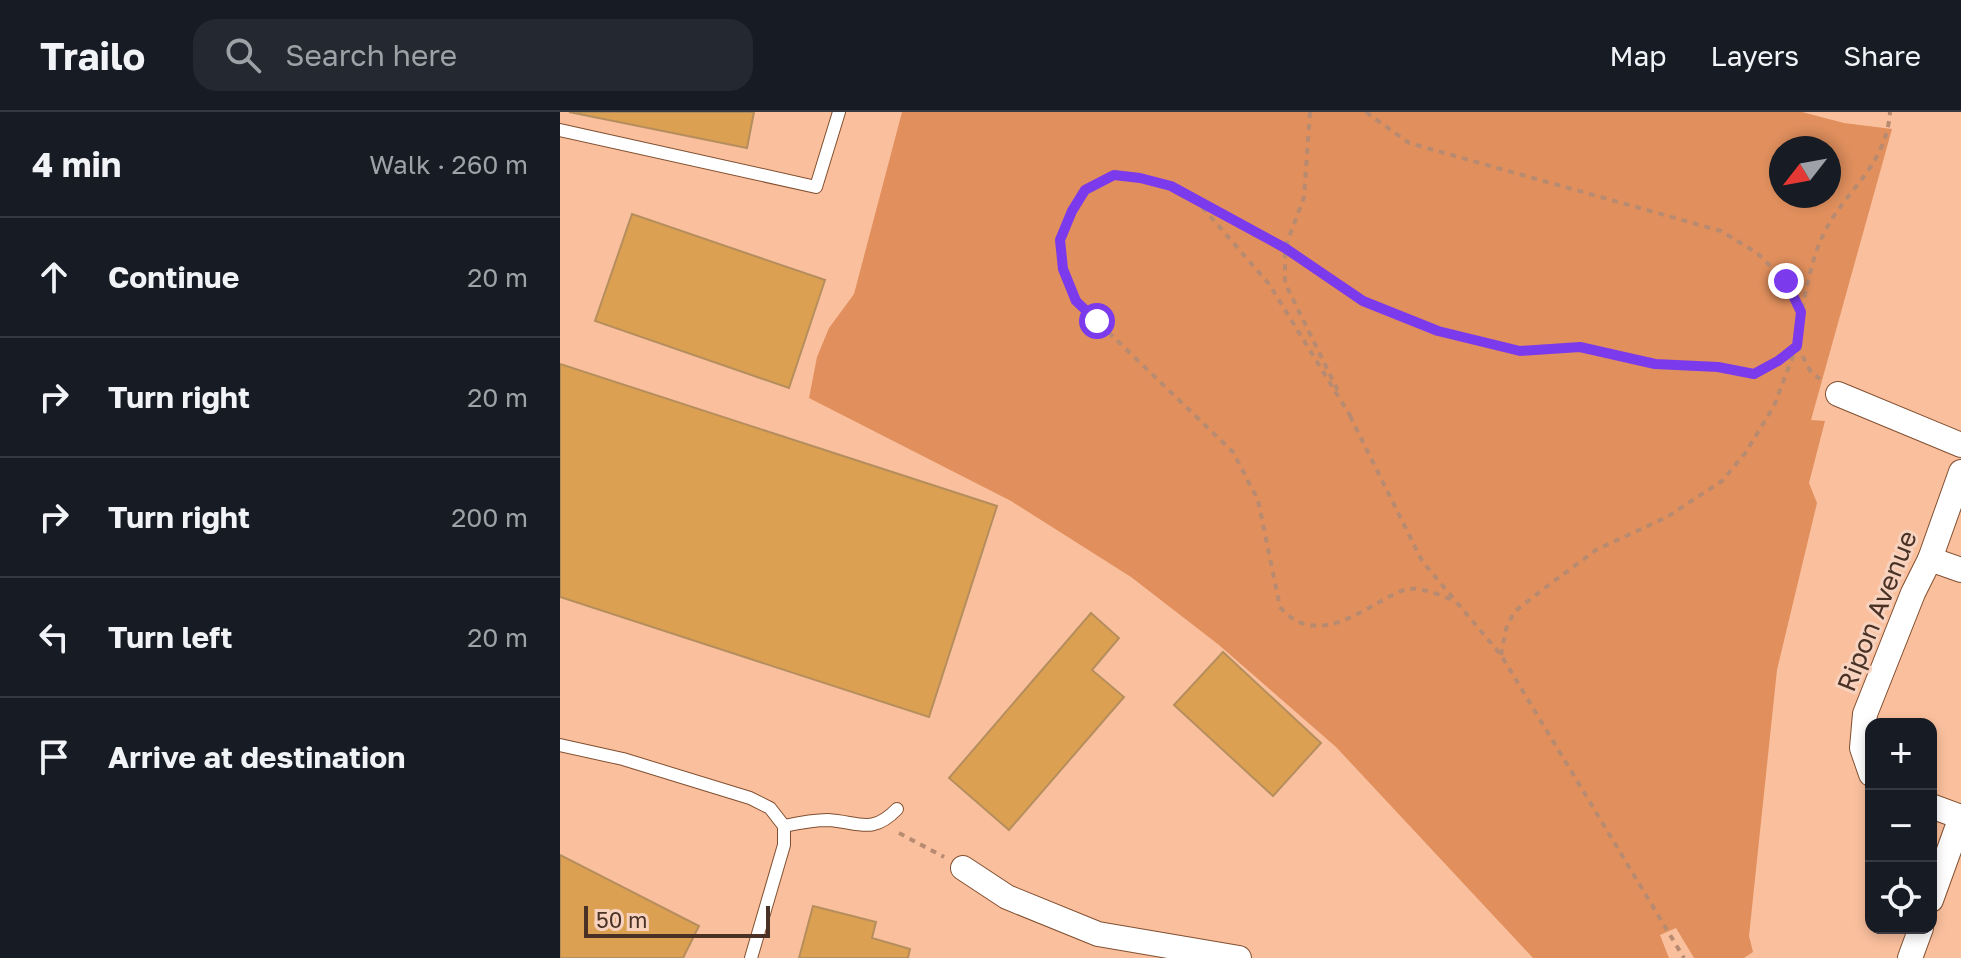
<!DOCTYPE html>
<meta charset="utf-8">
<style>
body{margin:0;font-family:"Golos Text",sans-serif;background:#242831;color:#f1f3f6}
.controls{position:absolute;right:24px;bottom:24px;display:grid;overflow:hidden;border-radius:16px;box-shadow:0 4px 12px #0003}
.controls button{width:72px;height:72px;display:grid;place-items:center;padding:0;border:0;border-bottom:2px solid #363941;background:#171b24;color:#f1f3f6;font:40px sans-serif}
.compass{position:absolute;left:1209px;top:24px;width:72px;height:72px;border-radius:50%;background:#171b24;box-shadow:0 4px 12px #0003;rotate:239deg}
.scale{position:absolute;left:24px;bottom:20px;width:186px;box-sizing:border-box;padding-left:8px;border:4px solid #493225;border-top:0;font-size:22px;line-height:28px;white-space:nowrap;color:#493225;-webkit-text-stroke:6px #f7d3bf;paint-order:stroke}
.stop{position:absolute;width:24px;height:24px;margin:-18px;border:6px solid #7c3aed;border-radius:50%;background:#fff}
.stop.end{background:#7c3aed;border-color:#fff;box-shadow:0 2px 8px #0008}
.list{margin:0;padding:0;list-style:none}
h2{display:flex;justify-content:space-between;align-items:center;height:104px;margin:0;padding:0 32px;font-size:34px}
h2 small{font-size:26px;font-weight:400;color:#9ea1a6}
.list li{display:grid;grid-template-columns:52px 1fr auto;gap:24px;align-items:center;box-sizing:border-box;height:120px;padding:0 32px;border-top:2px solid #363941}
.list b{display:block;font-size:30px;white-space:nowrap}
.list em{font-size:26px;font-style:normal;color:#9ea1a6}
.icon{flex:none;width:44px;height:44px;fill:none;stroke:currentColor;stroke-width:2;stroke-linecap:round;stroke-linejoin:round}
.map{position:relative;flex:none;width:1401px;height:846px;overflow:hidden}
header{display:flex;align-items:center;gap:48px;box-sizing:border-box;height:112px;padding:0 40px;background:#171b24;border-bottom:2px solid #363941}
header strong{font-size:38px}
nav{display:flex;gap:44px;margin-inline-start:auto;font-size:28px}
.search{width:560px;height:72px;background:#242831;display:flex;align-items:center;gap:20px;box-sizing:border-box;padding:0 28px;border-radius:24px;color:#9ea1a6;font-size:30px}
main{display:flex}
aside{flex:1;background:#171b24}
.map>svg:first-child{display:block}
.green{fill:#e08f5d;fill-rule:evenodd}
.building{fill:#dca052;stroke:#b68e5d;stroke-width:2}
.lines{fill:none;stroke-linecap:round;stroke-linejoin:round}
.lane-casing{stroke:#814f30;stroke-width:14}
.street-casing{stroke:#814f30;stroke-width:26}
.path{stroke:#b88b71;stroke-width:4;stroke-dasharray:6 6;stroke-linecap:butt}
.lane{stroke:#fff;stroke-width:12}
.street{stroke:#fff;stroke-width:24}
.route{stroke:#7c3aed;stroke-width:10}
.labels{text-anchor:middle;stroke-width:6;stroke-linejoin:round;paint-order:stroke}
.street-label{font-size:26px;fill:#493225;stroke:#f7d3bf}
</style>
<header>
<strong>Trailo</strong>
<div class="search"><svg class="icon" aria-label="search" viewBox="0 0 24 24"><circle cx="10" cy="10" r="6"/><path d="M15 15l6 6"/></svg>Search here</div>
<nav><a>Map</a><a>Layers</a><a>Share</a></nav>
</header>
<main>
<aside>
<h2>4 min<small>Walk · 260 m</small></h2>
<ul class="list">
<li><svg class="icon" aria-label="ahead" viewBox="0 0 24 24"><path d="M12 20V5M6 11l6-6 6 6"/></svg><div><b>Continue</b></div><em>20 m</em></li>
<li><svg class="icon" aria-label="right" viewBox="0 0 24 24"><path d="M7 20v-9h11M14 6l5 5-5 5"/></svg><div><b>Turn right</b></div><em>20 m</em></li>
<li><svg class="icon" aria-label="right" viewBox="0 0 24 24"><path d="M7 20v-9h11M14 6l5 5-5 5"/></svg><div><b>Turn right</b></div><em>200 m</em></li>
<li><svg class="icon" aria-label="left" viewBox="0 0 24 24"><path d="M17 20v-9H6M10 6l-5 5 5 5"/></svg><div><b>Turn left</b></div><em>20 m</em></li>
<li><svg class="icon" aria-label="arrive" viewBox="0 0 24 24"><path d="M6 21V4h12l-3 4 3 4H6"/></svg><div><b>Arrive at destination</b></div></li>
</ul>
</aside>
<div class="map">
<svg width="1401" height="846" viewBox="0 0 1401 846">
<rect width="100%" height="100%" fill="#fac09e"/>
<path class="green" d="M 342,0 L 1242,0 L 1284,11 L 1332,17 L 1251,308 L 1265,309 L 1249,371 L 1257,391 L 1217,558 L 1189,824 L 1193,840 L 1184,846 L 1134,846 L 1116,816 L 1100,823 L 1109,846 L 973,846 L 776,635 L 659,533 L 571,465 L 451,389 L 249,286 L 257,245 L 269,216 L 294,182 ZM 1221,36 L 1269,36 L 1269,84 L 1221,84 Z"/>
<g class="building">
<polygon points="9,0 194,0 187,36"/>
<polygon points="72,102 265,168 229,276 35,209"/>
<polygon points="0,252 437,394 369,605 0,485"/>
<polygon points="531,501 559,526 532,558 564,585 449,718 389,666"/>
<polygon points="663,540 761,631 713,684 614,593"/>
<polygon points="0,743 139,814 123,846 0,846"/>
<polygon points="253,794 316,810 312,826 350,837 348,846 239,846"/>
</g>
<g class="lines">
<defs>
<g id="lane">
<polyline points="0,18 256,75 279,0"/>
<polyline points="0,633 63,647 190,686 210,696 224,714 224,733 191,846"/>
<path d="M 224,714 C 238,711 253,708 268,708 C 299,710 312,723 337,697"/>
</g>
<g id="street">
<polyline points="1278,282 1401,333"/>
<polyline points="1370,447 1401,458"/>
<polyline points="1311,662 1302,636 1305,602 1353,481 1370,447 1401,360"/>
<polyline points="1371,694 1401,705"/>
<polyline points="403,756 447,785 538,822 679,846"/>
<polyline points="1371,788 1401,705"/>
<polyline points="1350,846 1361,816"/>
</g>
</defs>
<use href="#lane" class="lane-casing"/>
<use href="#street" class="street-casing"/>
<g class="path">
<polyline points="750,0 744,85 725,136 725,171 779,281"/>
<polyline points="806,0 849,31 1161,119 1197,141 1226,169 1241,200 1237,234 1251,260 1260,267"/>
<polyline points="642,92 725,136 803,189 878,219 960,239 1020,235 1095,252 1158,255 1194,262 1218,249 1237,234"/>
<path d="M 1242,197 C 1247,174 1252,147 1262,125 C 1284,78 1326,56 1330,0"/>
<polyline points="790,304 862,449 941,543 1124,846"/>
<path d="M 791,305 L 709,172 L 637,89 L 611,74 L 580,66 L 554,63 L 525,78 L 512,99 L 500,128 L 503,157 L 516,189 L 673,340 L 698,388 L 720,495 C 748,528 782,511 814,493 C 824,488 837,479 848,477 C 864,475 881,484 896,489"/>
<polyline points="941,543 946,517 954,500 986,475 1036,438 1107,405 1162,369 1186,340 1214,294 1236,236"/>
<polyline points="339,721 384,745"/>
</g>
<use href="#lane" class="lane"/>
<use href="#street" class="street"/>
</g>
<g class="lines">
<polyline class="route" points="537,209 516,189 503,157 500,128 512,99 525,78 554,63 580,66 611,74 725,136 803,189 878,219 960,239 1020,235 1095,252 1158,255 1194,262 1218,249 1237,234 1241,200 1226,169"/>
</g>
<g class="labels">
<g class="street-label">
<text transform="translate(1317 499) rotate(-68)" y="9">Ripon Avenue</text>
</g>
</g>
</svg>
<div class="controls">
<button>+</button>
<button>−</button>
<button><svg class="icon" aria-label="locate" viewBox="0 0 24 24"><circle cx="12" cy="12" r="6"/><path d="M12 2v4M12 18v4M2 12h4M18 12h4"/></svg></button>
</div>
<svg class="compass" viewBox="-18 -18 36 36"><path d="M0-13l5 13h-10z" fill="#e53935"/><path d="M0 13l5-13h-10z" fill="#9ea1a6"/></svg>
<div class="scale">50 m</div>
<div class="stop" style="left:537px;top:209px"></div>
<div class="stop end" style="left:1226px;top:169px"></div>
</div>
</main>
